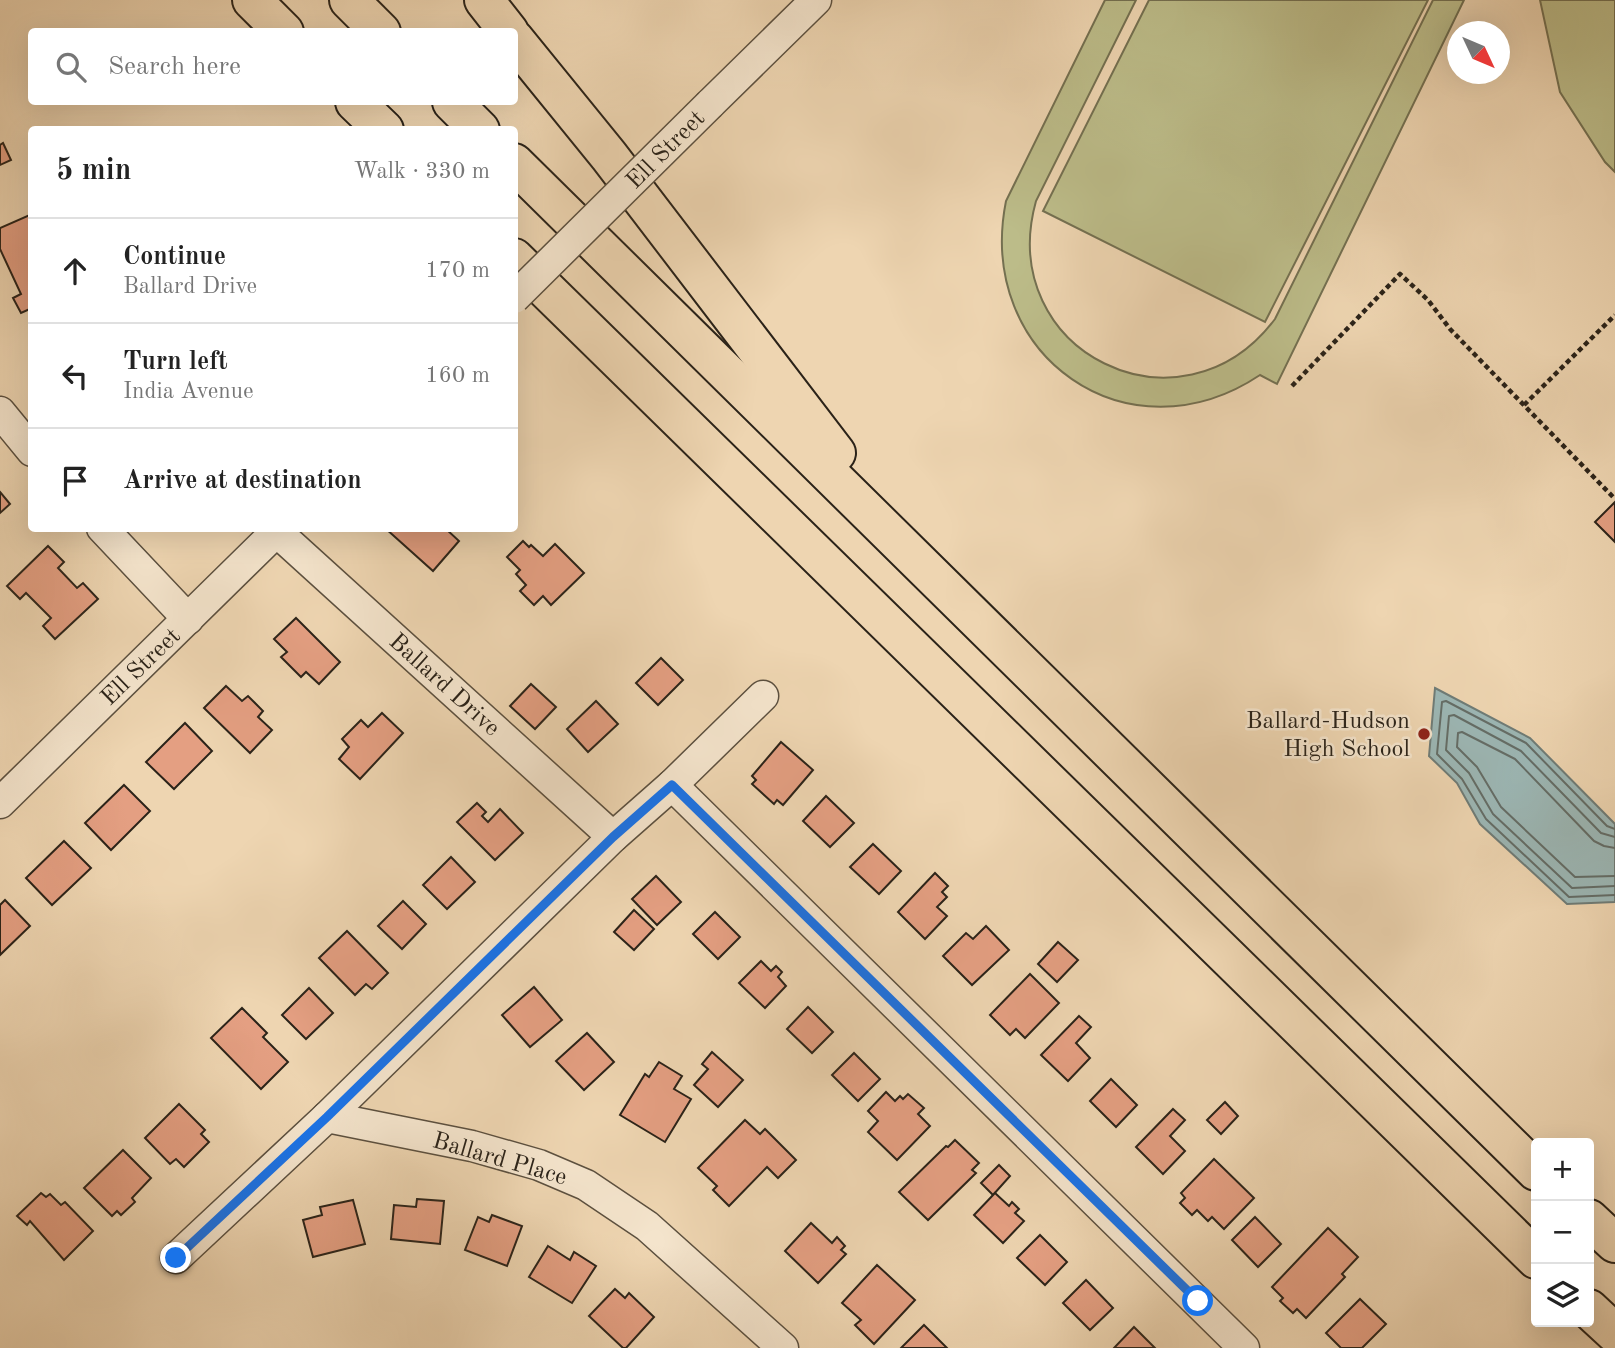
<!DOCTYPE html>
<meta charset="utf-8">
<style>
body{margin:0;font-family:"Old Standard TT",serif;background:#f2f2f2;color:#222}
.controls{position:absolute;right:21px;bottom:21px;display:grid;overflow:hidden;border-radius:7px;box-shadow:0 7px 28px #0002}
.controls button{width:63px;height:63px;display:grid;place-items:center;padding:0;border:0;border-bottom:2px solid #e0e0e0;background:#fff;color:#222;font:35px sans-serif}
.compass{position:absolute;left:1447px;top:21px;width:63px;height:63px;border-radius:50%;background:#fff;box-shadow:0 7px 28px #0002;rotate:134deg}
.stop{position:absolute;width:21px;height:21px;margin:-16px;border:5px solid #1a73e8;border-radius:50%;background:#fff}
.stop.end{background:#1a73e8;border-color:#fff;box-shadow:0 2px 7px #0008}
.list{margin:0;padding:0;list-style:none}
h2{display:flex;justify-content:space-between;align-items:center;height:91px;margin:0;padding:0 28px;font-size:30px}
h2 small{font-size:23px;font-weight:400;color:#767676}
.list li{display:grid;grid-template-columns:46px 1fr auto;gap:21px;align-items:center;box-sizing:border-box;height:105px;padding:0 28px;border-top:2px solid #e0e0e0}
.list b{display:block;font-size:26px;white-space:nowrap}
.list p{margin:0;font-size:23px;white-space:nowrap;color:#767676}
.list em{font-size:23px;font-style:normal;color:#767676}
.icon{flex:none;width:38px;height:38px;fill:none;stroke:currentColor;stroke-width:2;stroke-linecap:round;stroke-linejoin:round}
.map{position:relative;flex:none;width:1615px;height:1348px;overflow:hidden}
.search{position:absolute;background:#fff;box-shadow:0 7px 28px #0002;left:28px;top:28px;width:490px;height:77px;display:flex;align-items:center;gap:18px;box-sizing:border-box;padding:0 24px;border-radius:7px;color:#767676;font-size:26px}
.panel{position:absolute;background:#fff;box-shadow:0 7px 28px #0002;left:28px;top:126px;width:490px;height:406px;border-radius:7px}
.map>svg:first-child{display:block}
.green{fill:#bcbc89;stroke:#747051;stroke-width:2}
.water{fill:#9cb7b5;stroke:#6f7c77;stroke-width:2}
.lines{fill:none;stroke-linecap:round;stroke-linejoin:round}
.shore{stroke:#646d67;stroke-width:2}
.building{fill:#e49f82;stroke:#2b2319;stroke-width:2}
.minor-casing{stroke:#5c503f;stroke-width:33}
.highway-casing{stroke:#2b2319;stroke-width:42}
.path{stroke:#2b2319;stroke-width:4.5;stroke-dasharray:5 3.5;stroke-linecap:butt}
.minor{stroke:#f4e4cc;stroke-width:30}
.highway{stroke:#eed5b1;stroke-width:38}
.minor-bridge-casing{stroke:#5c503f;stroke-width:33;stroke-linecap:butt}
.minor-bridge{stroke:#f4e4cc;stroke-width:30}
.route{stroke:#1a73e8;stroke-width:9}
.poi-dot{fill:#8f2418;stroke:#f4e4cc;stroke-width:2.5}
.labels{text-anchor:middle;stroke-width:5;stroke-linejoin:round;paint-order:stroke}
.street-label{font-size:24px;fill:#2b2319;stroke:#f4e4cc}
.poi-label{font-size:24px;fill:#2b2319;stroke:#f4e4cc;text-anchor:end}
</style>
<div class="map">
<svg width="1615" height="1348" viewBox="0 0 1615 1348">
<rect width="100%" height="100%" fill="#eed5b1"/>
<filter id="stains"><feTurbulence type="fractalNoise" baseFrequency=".00286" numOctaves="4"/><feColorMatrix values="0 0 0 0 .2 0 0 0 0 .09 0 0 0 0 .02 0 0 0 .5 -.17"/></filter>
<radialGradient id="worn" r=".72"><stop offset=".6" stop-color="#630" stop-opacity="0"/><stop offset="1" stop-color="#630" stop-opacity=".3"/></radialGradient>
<g class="green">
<path d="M 1105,0 L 1136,0 L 1036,201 C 994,352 1181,444 1275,319 L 1433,0 L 1464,0 L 1277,384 L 1260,375 C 1128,463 975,356 1006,201 Z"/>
<polygon points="1149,0 1428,0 1265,322 1043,211"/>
<polygon points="1540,0 1615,0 1615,172 1605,162 1560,92"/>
</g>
<polygon class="water" points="1435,688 1530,738 1615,824 1615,902 1567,904 1480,824 1457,783 1429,756"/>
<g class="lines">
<g class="shore">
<polyline points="1615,829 1607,826 1526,743 1446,701 1442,702 1437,754 1462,779 1486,819 1569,897 1615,895"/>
<polyline points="1615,837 1601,833 1521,751 1454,715 1449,716 1446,750 1469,773 1493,814 1572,888 1615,886"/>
<polyline points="1615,848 1604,846 1594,841 1515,759 1462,732 1458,733 1457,747 1477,767 1501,807 1575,877 1615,876"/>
</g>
</g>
<g class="building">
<polygon points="3,143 11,160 0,165 0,145"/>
<polygon points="32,214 32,308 21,313 13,298 21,294 0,249 0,228"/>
<polygon points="0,492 10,504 0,513"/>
<polygon points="1615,502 1615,542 1595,522"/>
<polygon points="385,528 445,528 459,541 433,571"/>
<polygon points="523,541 529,547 531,545 543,556 555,544 584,573 551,605 543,596 534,605 520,591 526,585 516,574 520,570 507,557"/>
<polygon points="48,546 64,562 58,568 77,588 83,583 98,599 55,639 43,626 51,618 26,593 20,599 7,586"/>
<polygon points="296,618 340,662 319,684 306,672 301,677 281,657 287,652 274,639"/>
<polygon points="661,658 683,680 658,705 636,683"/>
<polygon points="531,684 556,707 535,729 510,706"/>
<polygon points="226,686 242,701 248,696 263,711 258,717 272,730 250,753 204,708"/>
<polygon points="596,701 618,724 588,752 567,729"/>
<polygon points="382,713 403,733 360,779 339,759 349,747 342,739 361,720 368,727"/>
<polygon points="185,723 212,751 174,789 146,762"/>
<polygon points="781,742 813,770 783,805 777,800 774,804 752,784 756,780 752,776"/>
<polygon points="124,785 150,811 111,850 85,823"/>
<polygon points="826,796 854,823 830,847 803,821"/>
<polygon points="477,803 486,812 482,816 488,822 500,809 523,833 495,860 457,822"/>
<polygon points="64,841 91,868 52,905 26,878"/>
<polygon points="873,844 901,871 879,894 850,867"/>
<polygon points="451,857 475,882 447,909 423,885"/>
<polygon points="935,873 948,886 942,892 947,897 937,907 947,916 925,939 898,912"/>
<polygon points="656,876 681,902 657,925 632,899"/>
<polygon points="5,900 30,926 0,955 0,905"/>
<polygon points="403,901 426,924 402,949 378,926"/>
<polygon points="634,910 654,929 634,950 614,932"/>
<polygon points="715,912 740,937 718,959 693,934"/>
<polygon points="986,926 1009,950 972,985 943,956 966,933 973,939"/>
<polygon points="347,931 388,973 372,989 366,984 355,995 319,958"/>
<polygon points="1058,942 1078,960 1057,982 1038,964"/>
<polygon points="761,961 771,971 776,966 782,972 778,977 786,986 765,1008 739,983"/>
<polygon points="1030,974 1059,1003 1025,1038 1016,1029 1010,1035 990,1015"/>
<polygon points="534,987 562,1020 530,1047 502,1015"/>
<polygon points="309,988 333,1013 306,1039 282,1015"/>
<polygon points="808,1007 833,1032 812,1053 787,1029"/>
<polygon points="242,1008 267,1033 263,1037 288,1062 261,1089 211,1038"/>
<polygon points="1079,1016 1091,1027 1076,1043 1090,1058 1068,1081 1041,1055"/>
<polygon points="587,1033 614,1062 584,1090 556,1061"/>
<polygon points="712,1052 743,1080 718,1107 694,1085 708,1069 702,1064"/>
<polygon points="854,1053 880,1079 858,1101 832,1075"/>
<polygon points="659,1062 682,1076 674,1089 691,1099 665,1142 620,1115 645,1074 649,1077"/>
<polygon points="1111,1079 1137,1105 1116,1127 1090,1101"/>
<polygon points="886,1092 895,1101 900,1096 903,1099 908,1094 924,1108 918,1114 930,1126 897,1160 868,1132 878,1121 868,1111"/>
<polygon points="1225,1102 1238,1116 1221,1134 1207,1120"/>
<polygon points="179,1104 205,1130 201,1134 209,1142 184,1167 176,1159 170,1164 145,1138"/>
<polygon points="1173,1109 1185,1120 1170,1136 1185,1151 1163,1174 1136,1147"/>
<polygon points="745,1120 760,1134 765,1129 796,1160 778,1178 767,1167 729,1206 713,1190 717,1186 698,1168"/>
<polygon points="955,1140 979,1163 972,1170 976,1173 928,1220 899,1192 946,1146 948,1147"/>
<polygon points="123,1150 151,1178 132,1198 135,1202 121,1215 117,1211 112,1216 84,1188"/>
<polygon points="1214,1159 1254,1198 1224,1229 1212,1217 1208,1221 1197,1210 1192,1215 1180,1203 1185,1198 1181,1193"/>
<polygon points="999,1165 1010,1176 993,1195 981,1183"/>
<polygon points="41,1193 46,1197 50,1194 61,1205 65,1202 93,1231 64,1260 30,1221 27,1225 17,1216"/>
<polygon points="995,1193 1009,1206 1012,1202 1019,1209 1015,1213 1024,1221 1003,1243 974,1215"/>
<polygon points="417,1199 444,1201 440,1244 391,1239 394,1205 416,1207"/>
<polygon points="353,1200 365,1244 313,1257 303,1220 322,1215 320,1207"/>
<polygon points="492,1215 522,1226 507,1266 465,1250 478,1217 489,1222"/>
<polygon points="1255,1217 1281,1244 1258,1267 1232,1240"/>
<polygon points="811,1223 832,1243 837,1237 845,1246 841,1250 846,1254 818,1283 785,1251"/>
<polygon points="1328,1228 1358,1257 1342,1274 1345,1277 1306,1318 1297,1309 1293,1313 1280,1301 1283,1298 1272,1287"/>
<polygon points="1040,1235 1067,1262 1045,1285 1017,1258"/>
<polygon points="548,1246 570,1260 574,1252 596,1266 572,1303 529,1277"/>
<polygon points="877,1265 915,1300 874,1344 855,1325 861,1320 842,1303"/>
<polygon points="1086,1280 1113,1308 1090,1330 1063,1303"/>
<polygon points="615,1289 625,1298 629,1293 654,1317 626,1348 623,1348 589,1316"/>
<polygon points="1360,1299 1386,1324 1362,1348 1341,1348 1326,1333"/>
<polygon points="924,1325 947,1348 901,1348"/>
<polygon points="1134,1327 1155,1348 1114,1348"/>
</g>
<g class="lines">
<defs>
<g id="minor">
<polyline points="710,104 816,0"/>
<polyline points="0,412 32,451"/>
<polyline points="102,528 188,619"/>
<polyline points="277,532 613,837"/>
<polyline points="672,785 1244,1348"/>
<polyline points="0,803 280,528"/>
<polyline points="327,1117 472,1146 539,1165 586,1185 647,1226 783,1348"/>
<polyline points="176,1258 327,1117 613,837 672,785 763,696"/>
</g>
<g id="highway">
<polyline points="252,0 284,32"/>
<polyline points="349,0 381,32"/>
<polyline points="484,0 509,32"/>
<polyline points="514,39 609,156 836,453"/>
<polyline points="355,102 384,130"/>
<polyline points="452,102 480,130"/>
<polyline points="514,163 1536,1171"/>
<polyline points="514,258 1536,1259"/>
<polyline points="1589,1219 1615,1243"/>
<polyline points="1589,1309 1615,1333"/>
</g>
</defs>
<use href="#minor" class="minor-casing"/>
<use href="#highway" class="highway-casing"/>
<g class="path">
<polyline points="1292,386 1400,274 1428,300 1450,329 1615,499"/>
<polyline points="1524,405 1615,315"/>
</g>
<use href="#minor" class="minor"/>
<use href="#highway" class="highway"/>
<defs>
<polyline id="minor-bridge" points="514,298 710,104"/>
</defs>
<use href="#minor-bridge" class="minor-bridge-casing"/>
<use href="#minor-bridge" class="minor-bridge"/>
</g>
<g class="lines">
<polyline class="route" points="176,1258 327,1117 613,837 672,785 1198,1301"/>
</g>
<circle class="poi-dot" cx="1424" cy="734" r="7"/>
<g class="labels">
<g class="street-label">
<text transform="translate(665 149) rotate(-45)" y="8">Ell Street</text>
<text transform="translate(140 666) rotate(-44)" y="8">Ell Street</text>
<text transform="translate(445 684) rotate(42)" y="8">Ballard Drive</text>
<text transform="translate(500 1158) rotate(16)" y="8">Ballard Place</text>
</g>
<g class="poi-label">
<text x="1410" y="728">Ballard-Hudson<tspan x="1410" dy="28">High School</tspan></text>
</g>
</g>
<rect width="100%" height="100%" filter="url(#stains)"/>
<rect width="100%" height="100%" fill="url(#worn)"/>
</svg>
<div class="controls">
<button>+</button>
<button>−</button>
<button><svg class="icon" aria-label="layers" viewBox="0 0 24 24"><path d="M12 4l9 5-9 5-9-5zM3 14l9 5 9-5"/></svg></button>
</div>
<svg class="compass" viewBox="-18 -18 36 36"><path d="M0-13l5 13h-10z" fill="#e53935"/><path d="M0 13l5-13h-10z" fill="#767676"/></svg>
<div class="stop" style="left:1198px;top:1301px"></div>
<div class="stop end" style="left:176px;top:1258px"></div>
<div class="search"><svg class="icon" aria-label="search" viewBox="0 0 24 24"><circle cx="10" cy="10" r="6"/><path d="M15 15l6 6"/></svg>Search here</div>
<section class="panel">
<h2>5 min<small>Walk · 330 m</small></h2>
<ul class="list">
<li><svg class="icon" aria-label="ahead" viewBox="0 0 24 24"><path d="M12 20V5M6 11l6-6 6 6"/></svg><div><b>Continue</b><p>Ballard Drive</p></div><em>170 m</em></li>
<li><svg class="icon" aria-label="left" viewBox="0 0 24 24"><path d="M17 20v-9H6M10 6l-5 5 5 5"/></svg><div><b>Turn left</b><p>India Avenue</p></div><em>160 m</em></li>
<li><svg class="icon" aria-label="arrive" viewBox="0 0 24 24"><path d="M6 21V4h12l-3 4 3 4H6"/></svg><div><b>Arrive at destination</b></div></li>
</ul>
</section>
</div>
